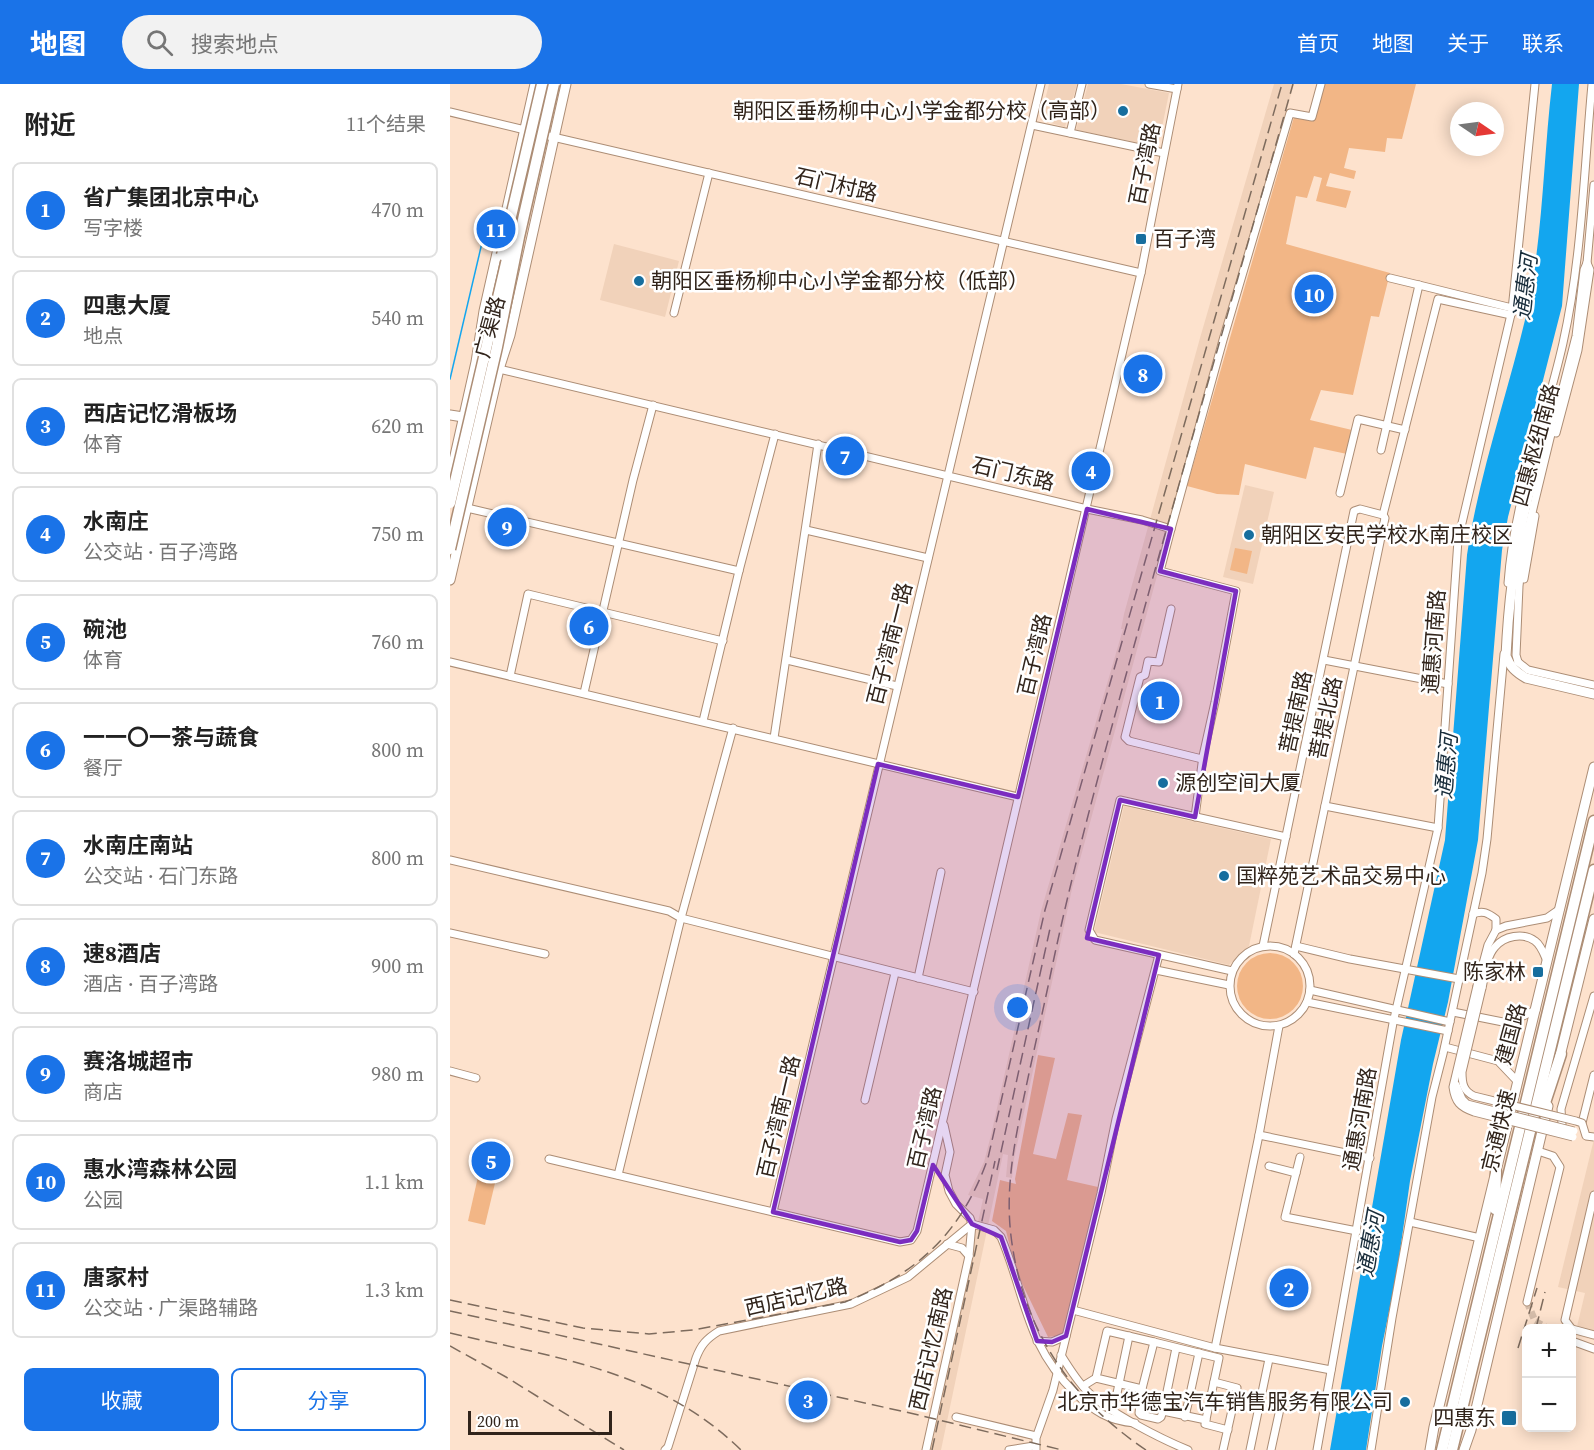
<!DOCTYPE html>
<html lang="zh">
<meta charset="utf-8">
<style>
body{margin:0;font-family:"Source Serif 4","Noto Sans SC",serif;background:#f2f2f2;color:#222}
.controls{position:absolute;right:18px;bottom:18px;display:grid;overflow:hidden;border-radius:9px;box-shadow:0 3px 15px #0003}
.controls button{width:54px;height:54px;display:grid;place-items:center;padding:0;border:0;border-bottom:2px solid #e0e0e0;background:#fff;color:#222;font:30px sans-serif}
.compass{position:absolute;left:1000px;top:18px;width:54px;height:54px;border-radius:50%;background:#fff;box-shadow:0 3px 15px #0003;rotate:103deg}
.scale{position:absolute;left:18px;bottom:15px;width:144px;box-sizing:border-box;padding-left:6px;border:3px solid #31241b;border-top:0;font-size:16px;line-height:21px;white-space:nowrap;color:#31241b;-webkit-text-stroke:4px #fff;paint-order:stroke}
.you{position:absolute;left:568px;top:924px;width:21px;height:21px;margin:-15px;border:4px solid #fff;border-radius:50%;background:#1a73e8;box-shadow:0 0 0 9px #1a73e833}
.badge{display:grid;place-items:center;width:39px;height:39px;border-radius:50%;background:#1a73e8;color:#fff;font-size:20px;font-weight:700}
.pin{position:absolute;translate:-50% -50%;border:3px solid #fff;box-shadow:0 2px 6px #0006}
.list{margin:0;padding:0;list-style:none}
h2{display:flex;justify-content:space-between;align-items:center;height:78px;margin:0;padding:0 24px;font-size:26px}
h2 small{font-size:20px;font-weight:400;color:#767676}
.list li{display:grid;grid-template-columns:39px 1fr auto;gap:18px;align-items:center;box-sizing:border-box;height:96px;margin:0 12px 12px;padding:0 12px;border:2px solid #e0e0e0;border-radius:9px}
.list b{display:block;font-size:22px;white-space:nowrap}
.list p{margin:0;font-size:20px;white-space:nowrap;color:#767676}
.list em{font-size:20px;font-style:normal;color:#767676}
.actions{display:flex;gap:12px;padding:18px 24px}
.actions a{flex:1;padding:14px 0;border:2px solid #1a73e8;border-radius:9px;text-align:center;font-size:21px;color:#1a73e8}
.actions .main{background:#1a73e8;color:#fff}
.icon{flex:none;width:33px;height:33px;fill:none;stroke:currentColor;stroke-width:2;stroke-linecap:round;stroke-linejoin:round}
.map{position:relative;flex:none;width:1144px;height:1366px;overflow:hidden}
header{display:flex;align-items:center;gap:36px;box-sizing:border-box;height:84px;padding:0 30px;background:#1a73e8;color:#fff}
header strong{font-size:28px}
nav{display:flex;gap:33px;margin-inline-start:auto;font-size:21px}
.search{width:420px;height:54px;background:#f2f2f2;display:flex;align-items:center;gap:15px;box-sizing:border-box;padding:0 21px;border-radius:33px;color:#767676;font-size:22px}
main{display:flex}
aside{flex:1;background:#fff}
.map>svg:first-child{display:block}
.built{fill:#f1d2ba}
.green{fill:#f2b686}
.water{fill:#13a6ef}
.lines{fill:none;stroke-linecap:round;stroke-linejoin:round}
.stream{stroke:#13a6ef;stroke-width:1.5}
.minor-tunnel{stroke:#d4bca9;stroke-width:7;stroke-dasharray:7 3.5;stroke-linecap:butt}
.minor-casing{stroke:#ac8d75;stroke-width:9}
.major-casing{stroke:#ac8d75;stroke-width:11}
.highway-casing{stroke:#ac8d75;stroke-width:13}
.minor{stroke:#fff;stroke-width:7}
.major{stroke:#fff;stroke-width:9}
.highway{stroke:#fff;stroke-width:10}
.rail{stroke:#7d6b5d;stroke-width:1.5;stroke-dasharray:12 6;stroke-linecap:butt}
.minor-bridge-casing{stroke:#ac8d75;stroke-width:9;stroke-linecap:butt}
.highway-bridge-casing{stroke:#ac8d75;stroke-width:13;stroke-linecap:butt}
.minor-bridge{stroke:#fff;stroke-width:7}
.highway-bridge{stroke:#fff;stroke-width:10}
.marked{fill:#7b2cbf;fill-opacity:0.2;stroke:#7b2cbf;stroke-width:4.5;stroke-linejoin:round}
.poi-dot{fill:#176e9e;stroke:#fff;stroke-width:2}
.labels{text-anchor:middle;stroke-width:5;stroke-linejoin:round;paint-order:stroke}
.poi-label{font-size:21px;fill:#31241b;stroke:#fff;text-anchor:start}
.street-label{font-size:21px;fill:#31241b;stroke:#fff}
.water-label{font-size:22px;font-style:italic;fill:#182c3a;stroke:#fff}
</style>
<header>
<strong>地图</strong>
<div class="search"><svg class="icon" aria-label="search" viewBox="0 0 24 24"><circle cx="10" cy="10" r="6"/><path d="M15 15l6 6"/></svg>搜索地点</div>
<nav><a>首页</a><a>地图</a><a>关于</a><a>联系</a></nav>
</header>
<main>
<aside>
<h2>附近<small>11个结果</small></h2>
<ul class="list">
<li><span class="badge">1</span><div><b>省广集团北京中心</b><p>写字楼</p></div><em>470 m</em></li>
<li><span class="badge">2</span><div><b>四惠大厦</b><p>地点</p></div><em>540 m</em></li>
<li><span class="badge">3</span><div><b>西店记忆滑板场</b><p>体育</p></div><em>620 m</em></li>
<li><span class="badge">4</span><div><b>水南庄</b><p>公交站 · 百子湾路</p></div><em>750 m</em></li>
<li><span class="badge">5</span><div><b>碗池</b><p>体育</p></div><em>760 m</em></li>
<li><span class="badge">6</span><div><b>一一〇一茶与蔬食</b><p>餐厅</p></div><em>800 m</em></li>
<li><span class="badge">7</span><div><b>水南庄南站</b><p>公交站 · 石门东路</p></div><em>800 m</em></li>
<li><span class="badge">8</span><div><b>速8酒店</b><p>酒店 · 百子湾路</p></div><em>900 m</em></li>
<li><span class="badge">9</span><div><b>赛洛城超市</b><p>商店</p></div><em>980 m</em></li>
<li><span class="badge">10</span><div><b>惠水湾森林公园</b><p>公园</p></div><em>1.1 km</em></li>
<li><span class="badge">11</span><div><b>唐家村</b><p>公交站 · 广渠路辅路</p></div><em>1.3 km</em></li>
</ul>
<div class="actions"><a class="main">收藏</a><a>分享</a></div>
</aside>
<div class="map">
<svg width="1144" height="1366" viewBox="0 0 1144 1366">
<rect width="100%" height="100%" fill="#fde2cd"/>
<g class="built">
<polygon points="599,0 627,0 615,43 590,36"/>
<polygon points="638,0 671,0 719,9 708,63 626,46"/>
<polygon points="824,0 844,0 770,260 622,805 564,1075 562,1094 556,1093 558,1071 553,1070 491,1366 479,1366 533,1115 518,1111 534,1078 541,1051 591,827 673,545 671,545 674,530 750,254"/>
<polygon points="164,160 229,177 215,233 150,216"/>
<polygon points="795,401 824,408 803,500 773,493"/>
<polygon points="674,722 821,755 799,862 779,881 644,848"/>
<polygon points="1144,1055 1144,1256 1125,1251 1135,1209 1108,1203"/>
</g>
<g class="green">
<polygon points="875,0 966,0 952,55 937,54 935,68 899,64 894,84 906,87 904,95 880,89 876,102 901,107 896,124 866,117 872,94 864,92 857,114 846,112 836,160 940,189 929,233 921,232 903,311 871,306 860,336 902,346 897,370 864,363 856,395 795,380 789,411 767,410 737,402 844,33 863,36"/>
<polygon points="785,464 802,467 797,490 780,486"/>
<circle cx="820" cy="902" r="33"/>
<polygon points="588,971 605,974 583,1070 606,1075 618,1029 632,1031 617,1096 648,1103 614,1251 598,1253 566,1187 556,1147 542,1137 550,1096 566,1100 565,1095"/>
<polygon points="34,1066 52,1070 35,1141 18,1137"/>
</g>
<path class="water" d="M 1102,0 L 1129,0 L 1112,222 L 1058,433 L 1052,466 L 1028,756 L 998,918 L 983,980 L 960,1097 L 947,1188 L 932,1262 L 916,1366 L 880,1366 L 951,956 L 995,756 L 1017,471 C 1029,390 1057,312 1076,232 C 1093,156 1093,77 1102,0 Z"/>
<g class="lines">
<polyline class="stream" points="0,295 35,146"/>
<polyline class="minor-tunnel" points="1077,1218 1085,1237 1097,1244"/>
<defs>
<g id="minor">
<polyline points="699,0 727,5"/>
<polyline points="0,28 79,47"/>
<polyline points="582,41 714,69"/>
<polyline points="620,49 632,0"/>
<polyline points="90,50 691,189"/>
<polyline points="940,194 969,201"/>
<polyline points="224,229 259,89"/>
<polyline points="45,284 637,425 692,436 721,445 773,256 840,29 862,33 871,0"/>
<polyline points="1109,319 1126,252 1134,186 1137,179 1144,101"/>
<polyline points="1106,349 1128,266 1140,186 1137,179"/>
<polyline points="931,366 969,201 1062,224"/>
<polyline points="890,409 908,335 955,346"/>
<polyline points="17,424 289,487"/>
<polyline points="933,431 988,215 1061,231"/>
<polyline points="721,445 710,487 786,507 765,618 753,672 745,733"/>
<polyline points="356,446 478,474"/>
<polyline points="1074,495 1085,432"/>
<path d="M 1058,499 C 1064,416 1095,339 1113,259 C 1132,174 1134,86 1142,0"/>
<polyline points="721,525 709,578 698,577 695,591 690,593 675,653 679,657 752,675"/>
<polyline points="337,576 447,602"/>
<polyline points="874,576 998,600"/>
<polyline points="0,578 568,713"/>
<polyline points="1068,578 1066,571 1069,502 1073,466 1103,342"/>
<polyline points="1068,578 1078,586 1144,601"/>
<polyline points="60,592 78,510 273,557"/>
<polyline points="134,609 183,396 203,321"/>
<polyline points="253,637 289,487 325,350"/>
<polyline points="324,654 368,360"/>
<polyline points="875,722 988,744"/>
<polyline points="0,776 219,827 231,834 524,908"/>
<path d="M 1023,830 C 1033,826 1038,829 1046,835 L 1046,846"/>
<polyline points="0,849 95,870"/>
<circle cx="820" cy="902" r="40"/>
<polyline points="813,862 904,427 910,425 933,431 935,434 844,870"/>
<polyline points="846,862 900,875 1009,895"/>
<polyline points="706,886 779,901"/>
<polyline points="782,887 645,856 639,846 670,716 836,753"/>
<polyline points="468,894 491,788"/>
<polyline points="1027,902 1038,861 1046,846 1056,842 1097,834 1110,825"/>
<path d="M 1032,904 C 1035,891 1036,873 1045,863 C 1054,852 1073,848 1085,857 C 1091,861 1094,870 1097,877"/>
<polyline points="860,906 1000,938"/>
<polyline points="857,918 998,947"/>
<polyline points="1003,928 1058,939 1086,926"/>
<polyline points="995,963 1048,977 1067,997"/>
<polyline points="0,987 26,994"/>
<polyline points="415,1016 445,889"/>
<polyline points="1132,1039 1144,991"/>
<polyline points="1112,1040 1111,1025 1144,912"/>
<polyline points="809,1051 829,942"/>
<polyline points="850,1073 835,1133 907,1147"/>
<polyline points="99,1075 450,1158 461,1156 467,1147 691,189 728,0"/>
<polyline points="819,1082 846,1089"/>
<polyline points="168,1091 231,834 283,644"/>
<polyline points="323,1128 591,0"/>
<polyline points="960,1138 1030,1154"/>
<polyline points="497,1160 512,1164 519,1172"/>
<polyline points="1077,1218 1110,1083 1103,1072 1088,1067"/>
<polyline points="623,1226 765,1264"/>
<polyline points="1121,1244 1115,1236 1144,1111"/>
<polyline points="1122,1245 1144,1251"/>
<polyline points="587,1257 602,1258 616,1252"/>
<polyline points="1122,1257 1144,1265"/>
<polyline points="704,1258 769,1274 755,1340 778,1346"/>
<polyline points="726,1264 713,1327 756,1336"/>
<path d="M 611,1271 C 619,1284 627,1297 638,1308 C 658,1328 711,1355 738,1366"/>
<polyline points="881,1286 765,1264 809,1051 920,1074"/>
<polyline points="764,1298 787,1304 773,1366"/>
<polyline points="633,1302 646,1294 692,1305 704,1258 657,1247 646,1294"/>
<polyline points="692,1305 689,1329 691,1331 708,1335 711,1333 713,1327"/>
<polyline points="666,1314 679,1252"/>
<polyline points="506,1333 586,1352"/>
<polyline points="735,1333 749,1269"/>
<path d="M 215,1366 L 218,1363 L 246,1274 C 251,1261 256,1255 269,1247 L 401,1220 L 458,1193 L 522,1140 L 544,1146 L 551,1153 C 576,1212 575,1260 625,1309 C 644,1327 658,1337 685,1339"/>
<polyline points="476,1366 519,1172 522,1140 520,1134 506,1120 499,1107 495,1091 500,1068 494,1041"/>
<polyline points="559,1366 584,1362"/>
<polyline points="586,1366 586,1354 603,1306 651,1109 666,1035 709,871"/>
<polyline points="800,1366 819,1275"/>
<polyline points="821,1366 833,1311"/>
<polyline points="867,1366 943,939 988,744 1008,456 1062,226 1085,0"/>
<polyline points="921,1366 942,1234 982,1013 993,970 1032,789 1037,755 1054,570"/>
</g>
<g id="major">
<path d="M 1110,316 C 1075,397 1060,484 1056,572 C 1060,583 1066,588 1076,594 L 1144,610"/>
<polyline points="0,331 13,333"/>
<polyline points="0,394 26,278 34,227 85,0"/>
<polyline points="0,496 49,285 60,251 116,0"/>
<polyline points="1109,976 1144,835"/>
<polyline points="980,1366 984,1343 1144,683"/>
<polyline points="1014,1366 1021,1346 1098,1022"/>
</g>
<g id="highway">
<polyline points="1093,1025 1111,970"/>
<polyline points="1045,1125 1046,1088"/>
<polyline points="992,1366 1144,737"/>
<polyline points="1002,1366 1144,786"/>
</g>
</defs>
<use href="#minor" class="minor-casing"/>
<use href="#major" class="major-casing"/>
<use href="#highway" class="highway-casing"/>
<use href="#minor" class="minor"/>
<use href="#major" class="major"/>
<use href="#highway" class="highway"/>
<g class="rail">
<polyline points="547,1086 601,840"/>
<path d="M 0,1216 L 133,1244 L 199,1250 L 243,1246 L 395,1218 C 468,1190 512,1148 538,1074 L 595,826 L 832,0"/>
<polyline points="0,1227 460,1329 612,1366"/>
<polyline points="1086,1244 1095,1208"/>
<path d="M 0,1249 C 106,1274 209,1286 291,1366"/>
<polyline points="0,1262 56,1293 174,1366"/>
<polyline points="1068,1264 1087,1204"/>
<polyline points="482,1366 545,1077"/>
<path d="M 696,1366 C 620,1315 572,1244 561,1152 C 555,1103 565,1055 575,1008 C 583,970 592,931 600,893 C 625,772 659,653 692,533 C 741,355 793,178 843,0"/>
</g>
<defs>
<g id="minor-bridge">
<path d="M 1027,902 L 1003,1003 C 1005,1018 1010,1023 1024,1028 L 1123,1053"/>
<path d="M 1032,904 L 1012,988 C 1012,999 1013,1007 1024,1012 L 1126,1037 L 1132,1039 L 1136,1052 L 1144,1053"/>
<polyline points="1006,1001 1012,1015 1017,1020 1124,1047"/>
</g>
<g id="highway-bridge">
<polyline points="52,171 92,0"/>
<polyline points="0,419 60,162"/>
<polyline points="0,465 47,263 69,153 104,0"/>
</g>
</defs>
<use href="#minor-bridge" class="minor-bridge-casing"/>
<use href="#highway-bridge" class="highway-bridge-casing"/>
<use href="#minor-bridge" class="minor-bridge"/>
<use href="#highway-bridge" class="highway-bridge"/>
</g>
<path class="marked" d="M 637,425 L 721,445 L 710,487 L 786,507 L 745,733 L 670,716 L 637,854 L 709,871 L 616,1252 L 602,1258 L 587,1257 L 551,1153 L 522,1140 L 483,1081 L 467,1147 L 461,1156 L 450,1158 L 323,1128 L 428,680 L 568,713 Z"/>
<g class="poi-dot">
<circle cx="673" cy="27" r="6"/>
<rect x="685" y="149" width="12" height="12" rx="3"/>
<circle cx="189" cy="197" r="6"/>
<circle cx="799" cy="451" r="6"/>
<circle cx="713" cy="699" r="6"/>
<circle cx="774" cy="792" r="6"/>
<rect x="1082" y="882" width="12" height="12" rx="3"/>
<circle cx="955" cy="1318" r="6"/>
<rect x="1051" y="1326" width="16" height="16" rx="3"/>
</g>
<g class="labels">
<g class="poi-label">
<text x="661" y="34" text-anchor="end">朝阳区垂杨柳中心小学金都分校（高部）</text>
<text x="703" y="162">百子湾</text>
<text x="201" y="204">朝阳区垂杨柳中心小学金都分校（低部）</text>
<text x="811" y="458">朝阳区安民学校水南庄校区</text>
<text x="725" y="706">源创空间大厦</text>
<text x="786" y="799">国粹苑艺术品交易中心</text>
<text x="1076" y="895" text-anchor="end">陈家林</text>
<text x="943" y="1325" text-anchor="end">北京市华德宝汽车销售服务有限公司</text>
<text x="1046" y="1341" text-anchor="end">四惠东</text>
</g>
<g class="street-label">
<text transform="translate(695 80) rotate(-79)" y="7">百子湾路</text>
<text transform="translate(386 101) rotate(13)" y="7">石门村路</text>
<text transform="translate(40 243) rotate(-75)" y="7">广渠路</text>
<text transform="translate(1086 361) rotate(-75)" y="7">四惠枢纽南路</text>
<text transform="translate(563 390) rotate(13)" y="7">石门东路</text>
<text transform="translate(984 558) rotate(-86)" y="7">通惠河南路</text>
<text transform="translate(440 560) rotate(-76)" y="7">百子湾南一路</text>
<text transform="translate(585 571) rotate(-77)" y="7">百子湾路</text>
<text transform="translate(846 628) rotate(-78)" y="7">菩提南路</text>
<text transform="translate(876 634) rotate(-78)" y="7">菩提北路</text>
<text transform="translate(1061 950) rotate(-75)" y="7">建国路</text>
<text transform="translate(329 1033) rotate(-77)" y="7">百子湾南一路</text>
<text transform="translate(910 1035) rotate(-80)" y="7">通惠河南路</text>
<text transform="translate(475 1044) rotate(-77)" y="7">百子湾路</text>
<text transform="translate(1049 1047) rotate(-76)" y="7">京通快速</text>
<text transform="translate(346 1213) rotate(-13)" y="7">西店记忆路</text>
<text transform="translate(481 1265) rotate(-77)" y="7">西店记忆南路</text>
</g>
<g class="water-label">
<text transform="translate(1075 203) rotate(-83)" y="8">通惠河</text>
<text transform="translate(996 682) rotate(-85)" y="8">通惠河</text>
<text transform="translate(920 1160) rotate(-80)" y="8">通惠河</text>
</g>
</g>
</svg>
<div class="controls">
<button>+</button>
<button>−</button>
</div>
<svg class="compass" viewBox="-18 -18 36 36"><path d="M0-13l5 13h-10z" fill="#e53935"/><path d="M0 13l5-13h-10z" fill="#767676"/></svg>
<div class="scale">200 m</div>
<div class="you"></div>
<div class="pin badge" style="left:710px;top:617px">1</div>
<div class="pin badge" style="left:839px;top:1204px">2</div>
<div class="pin badge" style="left:358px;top:1316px">3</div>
<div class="pin badge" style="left:641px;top:387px">4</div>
<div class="pin badge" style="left:41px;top:1077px">5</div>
<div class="pin badge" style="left:139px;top:542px">6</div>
<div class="pin badge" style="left:395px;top:372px">7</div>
<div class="pin badge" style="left:693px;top:290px">8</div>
<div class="pin badge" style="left:57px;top:443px">9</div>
<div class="pin badge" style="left:864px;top:210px">10</div>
<div class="pin badge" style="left:46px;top:145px">11</div>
</div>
</main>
